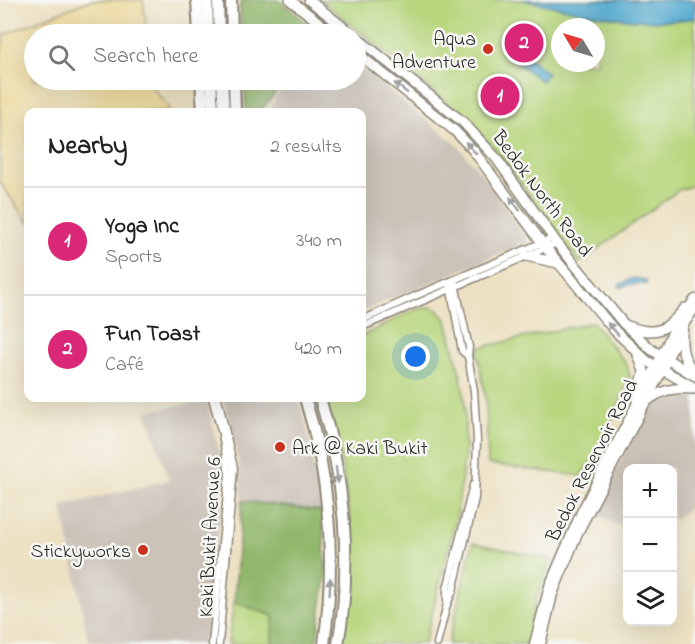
<!DOCTYPE html>
<meta charset="utf-8">
<style>
body{margin:0;font-family:"Indie Flower",sans-serif;background:#f2f2f2;color:#222}
.controls{position:absolute;right:18px;bottom:18px;display:grid;overflow:hidden;border-radius:12px;box-shadow:0 6px 24px #0002}
.controls button{width:54px;height:54px;display:grid;place-items:center;padding:0;border:0;border-bottom:2px solid #e0e0e0;background:#fff;color:#222;font:30px sans-serif}
.compass{position:absolute;left:551px;top:18px;width:54px;height:54px;border-radius:50%;background:#fff;box-shadow:0 6px 24px #0002;rotate:308deg}
.you{position:absolute;left:416px;top:357px;width:21px;height:21px;margin:-15px;border:4px solid #fff;border-radius:50%;background:#1a73e8;box-shadow:0 0 0 9px #1a73e833}
.badge{display:grid;place-items:center;width:39px;height:39px;border-radius:50%;background:#db2777;color:#fff;font-size:20px;font-weight:700}
.pin{position:absolute;translate:-50% -50%;border:3px solid #fff;box-shadow:0 2px 6px #0006}
.list{margin:0;padding:0;list-style:none}
h2{display:flex;justify-content:space-between;align-items:center;height:78px;margin:0;padding:0 24px;font-size:26px}
h2 small{font-size:20px;font-weight:400;color:#767676}
.list li{display:grid;grid-template-columns:39px 1fr auto;gap:18px;align-items:center;box-sizing:border-box;height:108px;padding:0 24px;border-top:2px solid #e0e0e0}
.list b{display:block;font-size:22px;white-space:nowrap}
.list p{margin:0;font-size:20px;white-space:nowrap;color:#767676}
.list em{font-size:20px;font-style:normal;color:#767676}
.icon{flex:none;width:33px;height:33px;fill:none;stroke:currentColor;stroke-width:2;stroke-linecap:round;stroke-linejoin:round}
.map{position:relative;flex:none;width:695px;height:644px;overflow:hidden}
.search{position:absolute;background:#fff;box-shadow:0 6px 24px #0002;left:24px;top:24px;width:342px;height:66px;display:flex;align-items:center;gap:15px;box-sizing:border-box;padding:0 21px;border-radius:33px;color:#767676;font-size:22px}
.panel{position:absolute;background:#fff;box-shadow:0 6px 24px #0002;left:24px;top:108px;width:342px;height:294px;border-radius:12px}
.map>svg:first-child{display:block}
.industrial{fill:#cbc2b8}
.green{fill:#b7d67d;stroke:#718054;stroke-width:1.5;fill-rule:evenodd}
.forest{fill:#91b76c;stroke:#5e714c;stroke-width:1.5}
.sand{fill:#eeda9e;stroke:#8c8264;stroke-width:1.5}
.water{fill:#52a9cf;stroke:#3e6a7d;stroke-width:1.5}
.lines{fill:none;stroke-linecap:round;stroke-linejoin:round}
.street-casing{stroke:#8c8677;stroke-width:9}
.secondary-casing{stroke:#8c8677;stroke-width:11}
.primary-casing{stroke:#8c8677;stroke-width:12}
.highway-casing{stroke:#8c8677;stroke-width:14}
.street{stroke:#fff;stroke-width:6}
.secondary{stroke:#fff;stroke-width:8}
.primary{stroke:#fff;stroke-width:9}
.highway{stroke:#fff;stroke-width:10}
.oneway{fill:#a0a0a0}
.poi-dot{fill:#c8321e;stroke:#f6f6f2;stroke-width:2}
.labels{text-anchor:middle;stroke-width:5;stroke-linejoin:round;paint-order:stroke}
.poi-label{font-size:20px;fill:#2b2b2b;stroke:#f6f6f2;text-anchor:end}
.street-label{font-size:20px;fill:#2b2b2b;stroke:#f6f6f2}
</style>
<div class="map">
<svg width="695" height="644" viewBox="0 0 695 644">
<rect width="100%" height="100%" fill="#f6f6f2"/>
<filter id="ink" filterUnits="userSpaceOnUse"><feTurbulence type="fractalNoise" baseFrequency=".0167" numOctaves="2"/><feDisplacementMap in="SourceGraphic" scale="12" xChannelSelector="R" yChannelSelector="G"/><feConvolveMatrix kernelMatrix="1 2 1 2 8 2 1 2 1" color-interpolation-filters="sRGB"/></filter>
<filter id="wash" filterUnits="userSpaceOnUse"><feTurbulence type="fractalNoise" baseFrequency=".008" numOctaves="4" result="noise"/><feDisplacementMap in="SourceGraphic" scale="24" xChannelSelector="R" yChannelSelector="G"/><feGaussianBlur stdDeviation="1.35" result="paint"/><feColorMatrix in="noise" values="0 0 0 0 0 0 0 0 0 0 0 0 0 0 0 0 0 1.4 0 .05"/><feComposite in="paint" operator="in"/></filter>
<g filter="url(#wash)">
<rect width="100%" height="100%" fill="#ede1c3"/>
<g class="industrial">
<polygon points="356,64 457,145 485,178 529,242 362,311 362,112 271,112 275,97 289,80 356,80"/>
<polygon points="680,393 695,398 695,503 673,521 672,468 628,468 627,529 596,514 595,511 619,463 650,409 658,400 668,394"/>
<polygon points="223,398 297,398 307,428 322,511 242,501 238,459"/>
<polygon points="207,401 224,475 207,644 116,644 88,640 62,506 169,480 146,411"/>
</g>
<g class="green">
<path d="M 321,0 L 695,0 L 695,185 L 679,190 L 579,263 L 499,154 L 466,118 ZM 560,27 L 596,27 L 596,63 L 560,63 Z"/>
<path d="M 431,307 L 438,310 L 447,320 L 461,377 L 465,403 L 465,451 L 457,515 L 424,644 L 341,644 L 350,576 L 350,518 L 339,449 L 324,398 L 362,398 L 362,336 C 384,327 406,309 431,307 Z"/>
<polygon points="593,322 627,365 630,377 606,435 593,460 580,476 488,464 486,401 477,348"/>
<polygon points="473,543 551,559 536,600 526,644 448,644"/>
<polygon points="234,602 273,616 272,644 228,644"/>
</g>
<g class="forest">
<polygon points="242,0 279,0 319,33 318,34 241,34 240,5"/>
<polygon points="244,80 285,80 260,112 246,112"/>
<polygon points="242,501 322,511 326,576 316,644 272,644 273,616 234,602"/>
</g>
<polygon class="sand" points="90,0 143,0 147,34 34,34 34,80 152,80 152,87 169,108 167,112 28,112 28,223 0,182 0,57 5,34"/>
<g class="water">
<path d="M 523,0 L 695,0 L 695,18 C 642,28 576,11 523,0 Z"/>
<polygon points="519,50 548,73 541,81 512,59"/>
<polygon points="633,278 646,280 647,284 627,285 621,288 619,285"/>
</g>
</g>
<g filter="url(#ink)">
<g class="lines">
<defs>
<g id="street">
<polyline points="450,285 462,351 468,356"/>
<polyline points="362,320 415,296 553,238"/>
<polyline points="362,327 557,243"/>
<polyline points="218,398 234,468 219,644"/>
<polyline points="447,600 447,589 473,485"/>
<polyline points="212,644 229,474 222,434 212,398"/>
<polyline points="437,644 447,604 453,591 475,498 477,440 474,391 468,356 469,347 454,280"/>
</g>
<g id="secondary">
<polyline points="534,644 549,586 581,512 656,366 677,322 695,299"/>
<polyline points="541,644 553,594 578,533 659,377 683,326 695,308"/>
</g>
<g id="primary">
<polyline points="290,0 334,34"/>
<polyline points="309,0 352,34"/>
<polyline points="356,37 463,122 496,158 557,243 623,323 652,350 695,376"/>
<polyline points="356,52 455,131 473,150 546,248 615,331 647,361 695,388"/>
<polyline points="526,256 558,263"/>
<path d="M 628,326 C 656,337 667,330 685,308"/>
<path d="M 683,326 C 680,345 682,359 695,373"/>
<path d="M 646,402 C 661,390 673,387 693,389"/>
<polyline points="637,404 644,371 638,355"/>
</g>
<g id="highway">
<polyline points="197,0 199,34"/>
<polyline points="207,0 208,34"/>
<polyline points="218,0 219,34"/>
<polyline points="231,0 232,34"/>
<polyline points="201,80 203,112"/>
<polyline points="211,80 213,112"/>
<polyline points="222,80 224,112"/>
<polyline points="234,80 235,112"/>
<path d="M 305,398 C 330,478 336,561 324,644"/>
<path d="M 320,398 C 344,476 353,563 338,644"/>
</g>
</defs>
<use href="#street" class="street-casing"/>
<use href="#secondary" class="secondary-casing"/>
<use href="#primary" class="primary-casing"/>
<use href="#highway" class="highway-casing"/>
<use href="#street" class="street"/>
<use href="#secondary" class="secondary"/>
<use href="#primary" class="primary"/>
<use href="#highway" class="highway"/>
</g>
<defs><path id="oneway-solid" d="M-6-.8H1V-3.2L6.5 0L1 3.2V.8H-6Z" transform="scale(1.5)"/></defs>
<g class="oneway">
<use href="#oneway-solid" transform="translate(401 88) rotate(-142)"/>
<use href="#oneway-solid" transform="translate(471 148) rotate(-132)"/>
<use href="#oneway-solid" transform="translate(515 204) rotate(-126)"/>
<use href="#oneway-solid" transform="translate(613 329) rotate(-132)"/>
<use href="#oneway-solid" transform="translate(337 475) rotate(82)"/>
<use href="#oneway-solid" transform="translate(330 586) rotate(-87)"/>
</g>
</g>
<g class="poi-dot">
<circle cx="488" cy="49" r="6"/>
<circle cx="280" cy="447" r="6"/>
<circle cx="143" cy="550" r="6"/>
</g>
<g class="labels">
<g class="poi-label">
<text x="476" y="45">Aqua<tspan x="476" dy="23">Adventure</tspan></text>
<text x="292" y="454" text-anchor="start">Ark @ Kaki Bukit</text>
<text x="131" y="557">Stickyworks</text>
</g>
<g class="street-label">
<text transform="translate(543 193) rotate(53)" y="7">Bedok North Road</text>
<text transform="translate(591 460) rotate(-63)" y="7">Bedok Reservoir Road</text>
<text transform="translate(209 537) rotate(-87)" y="7">Kaki Bukit Avenue 6</text>
</g>
</g>
</svg>
<div class="controls">
<button>+</button>
<button>−</button>
<button><svg class="icon" aria-label="layers" viewBox="0 0 24 24"><path d="M12 4l9 5-9 5-9-5zM3 14l9 5 9-5"/></svg></button>
</div>
<svg class="compass" viewBox="-18 -18 36 36"><path d="M0-13l5 13h-10z" fill="#e53935"/><path d="M0 13l5-13h-10z" fill="#767676"/></svg>
<div class="you"></div>
<div class="pin badge" style="left:500px;top:96px">1</div>
<div class="pin badge" style="left:524px;top:43px">2</div>
<div class="search"><svg class="icon" aria-label="search" viewBox="0 0 24 24"><circle cx="10" cy="10" r="6"/><path d="M15 15l6 6"/></svg>Search here</div>
<section class="panel">
<h2>Nearby<small>2 results</small></h2>
<ul class="list">
<li><span class="badge">1</span><div><b>Yoga Inc</b><p>Sports</p></div><em>340 m</em></li>
<li><span class="badge">2</span><div><b>Fun Toast</b><p>Café</p></div><em>420 m</em></li>
</ul>
</section>
</div>
